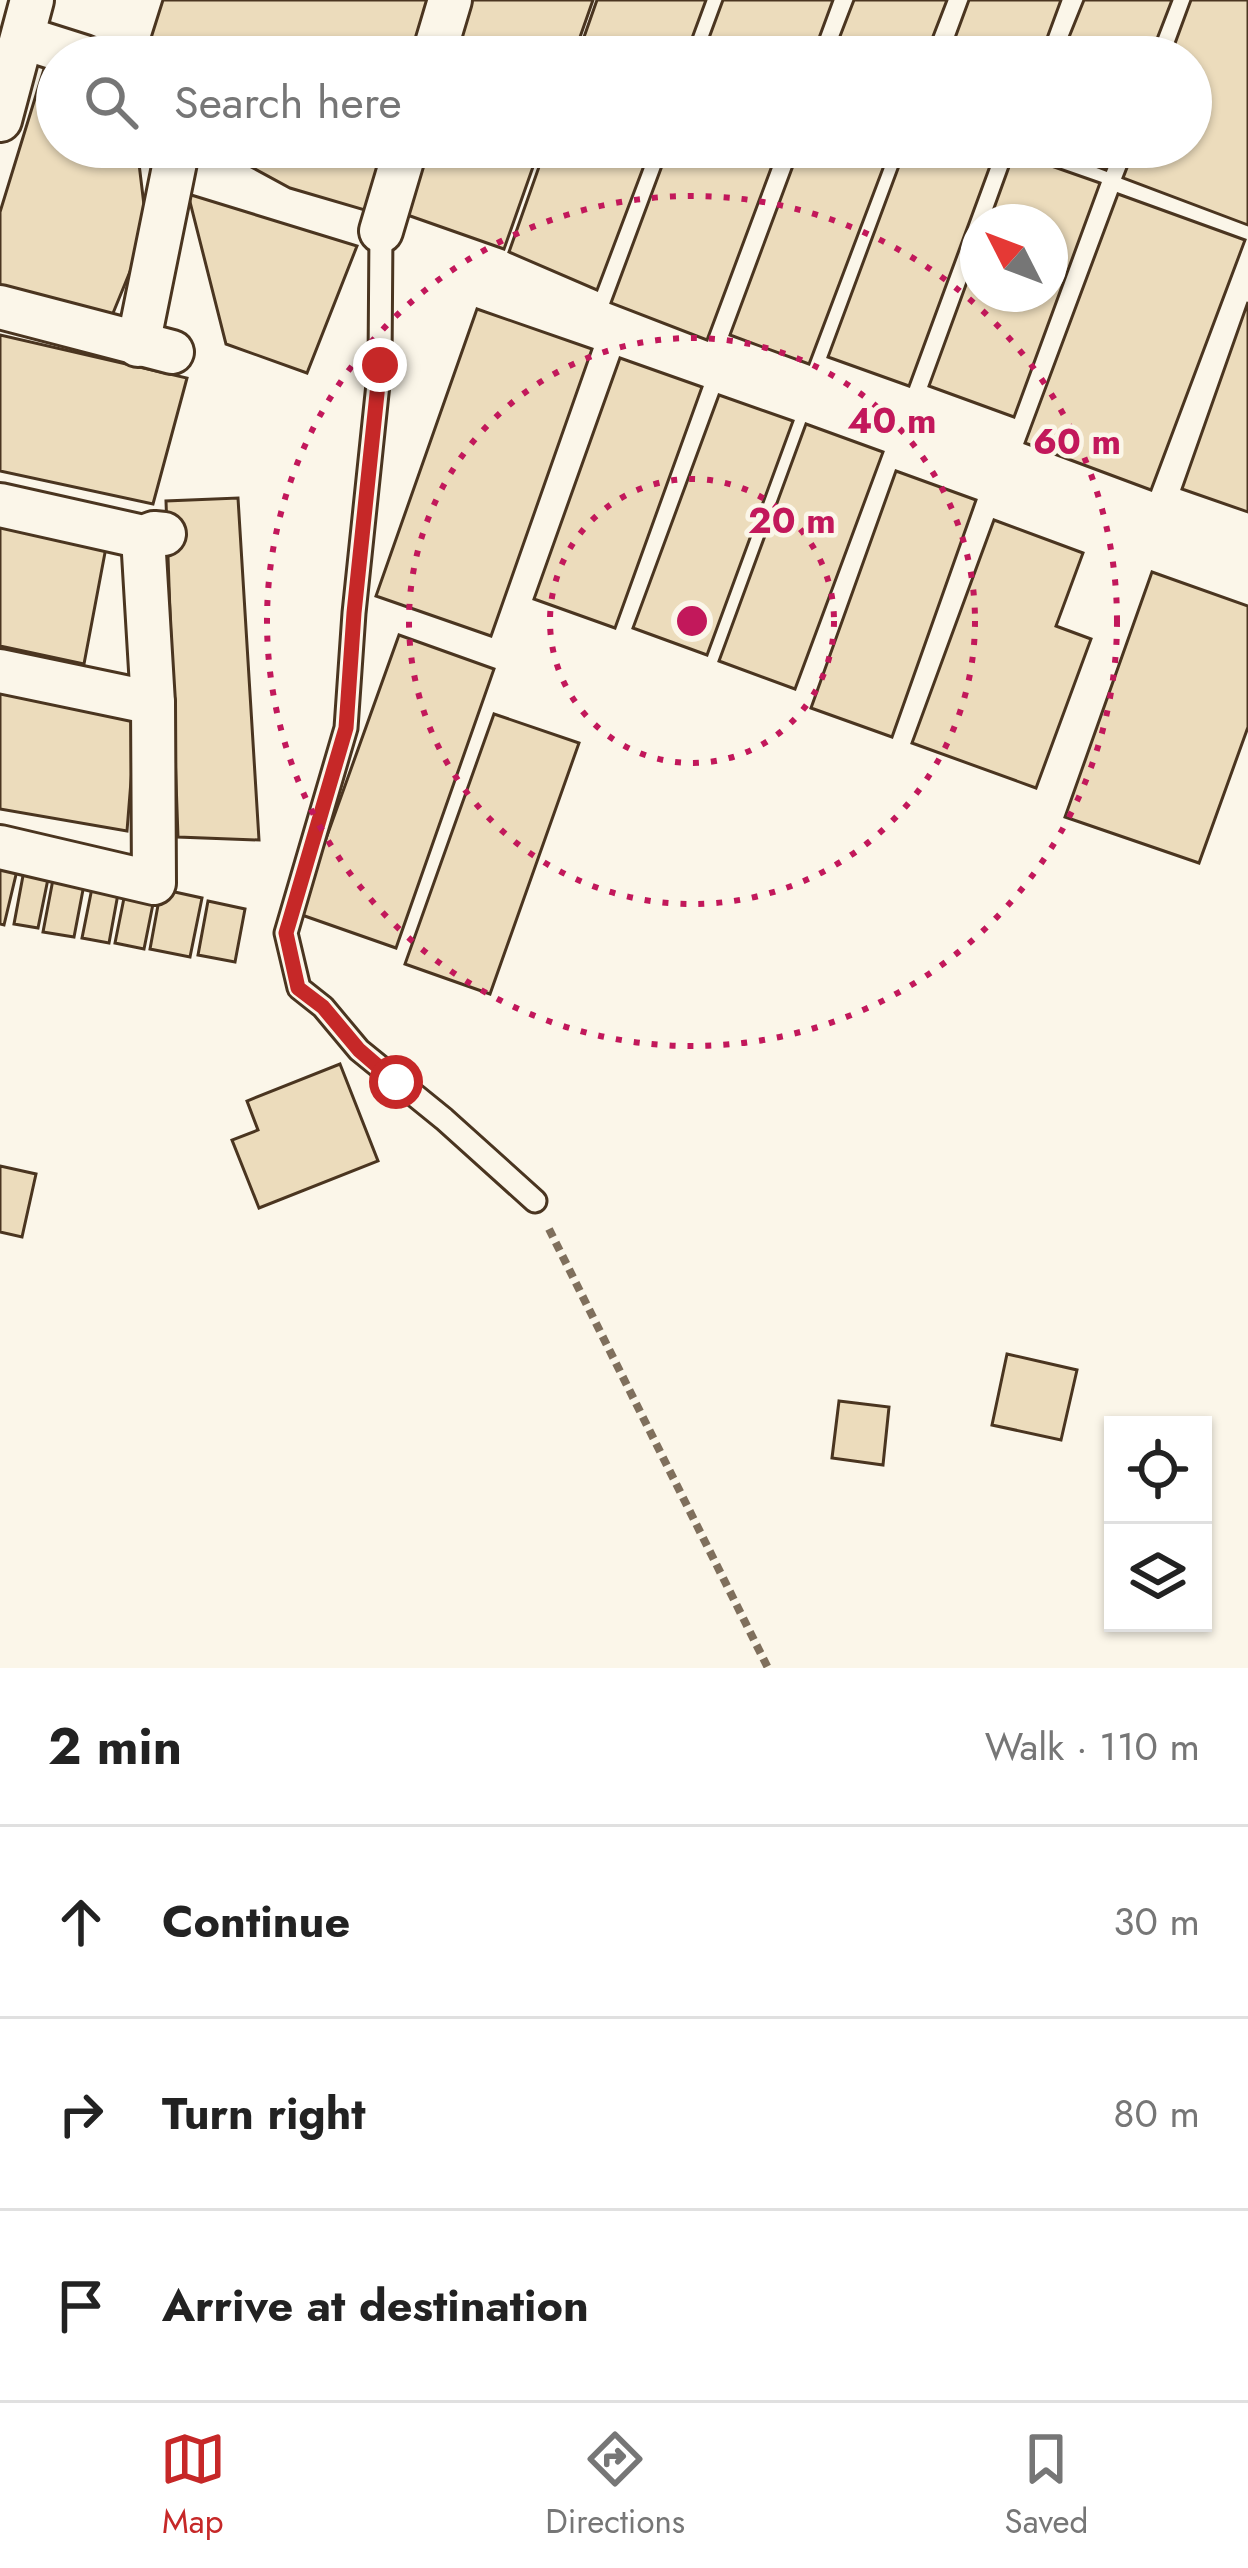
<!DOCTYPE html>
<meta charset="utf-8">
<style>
body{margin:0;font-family:Jost,sans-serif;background:#f2f2f2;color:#222}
.controls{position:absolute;right:36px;bottom:36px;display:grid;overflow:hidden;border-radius:0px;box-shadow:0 3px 9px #0004}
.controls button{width:108px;height:108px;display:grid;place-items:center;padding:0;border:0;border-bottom:3px solid #e0e0e0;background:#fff;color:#222;font:60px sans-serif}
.compass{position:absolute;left:960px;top:204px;width:108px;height:108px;border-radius:50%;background:#fff;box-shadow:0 3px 9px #0004;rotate:312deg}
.stop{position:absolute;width:36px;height:36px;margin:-27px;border:9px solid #c62828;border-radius:50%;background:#fff}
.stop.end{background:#c62828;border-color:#fff;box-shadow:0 3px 12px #0008}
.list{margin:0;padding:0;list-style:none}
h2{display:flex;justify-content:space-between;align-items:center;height:156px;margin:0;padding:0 48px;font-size:51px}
h2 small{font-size:39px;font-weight:400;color:#767676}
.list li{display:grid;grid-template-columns:78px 1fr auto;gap:36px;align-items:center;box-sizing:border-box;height:192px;padding:0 48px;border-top:3px solid #e0e0e0}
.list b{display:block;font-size:45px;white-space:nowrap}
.list em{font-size:39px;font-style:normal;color:#767676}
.icon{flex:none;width:66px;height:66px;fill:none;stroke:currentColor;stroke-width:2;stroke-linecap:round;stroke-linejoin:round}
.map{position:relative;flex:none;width:1248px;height:1668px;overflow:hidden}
.search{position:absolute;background:#fff;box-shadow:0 3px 9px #0004;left:36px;right:36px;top:36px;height:132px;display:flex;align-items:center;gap:30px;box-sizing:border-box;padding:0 42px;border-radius:66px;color:#767676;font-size:45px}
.sheet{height:732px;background:#fff}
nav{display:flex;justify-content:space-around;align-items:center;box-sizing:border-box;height:168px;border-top:3px solid #e0e0e0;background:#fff;font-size:33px;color:#767676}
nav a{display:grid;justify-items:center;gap:6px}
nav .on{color:#c62828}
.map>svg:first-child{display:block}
.building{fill:#ecdcbc;stroke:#4a3520;stroke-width:3}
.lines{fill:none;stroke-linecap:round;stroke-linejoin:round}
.lane-casing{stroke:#4a3520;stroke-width:27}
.street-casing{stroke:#4a3520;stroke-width:48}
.path{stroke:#7f6f5c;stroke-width:8;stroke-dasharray:9 6;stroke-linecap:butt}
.lane{stroke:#fbf6e9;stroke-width:21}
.street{stroke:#fbf6e9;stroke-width:42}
.route{stroke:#c62828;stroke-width:15}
.ring{fill:none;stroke:#c2185b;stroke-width:6;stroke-dasharray:6 12}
.centre{fill:#c2185b;stroke:#fbf6e9;stroke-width:6}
.ring-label{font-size:36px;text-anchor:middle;font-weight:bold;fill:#c2185b;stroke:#fbf6e9;stroke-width:9;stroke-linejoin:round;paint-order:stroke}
</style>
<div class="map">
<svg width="1248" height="1668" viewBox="0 0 1248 1668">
<rect width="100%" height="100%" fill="#fbf6e9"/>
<g class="building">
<polygon points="163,0 434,0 416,57 145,57"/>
<polygon points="471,0 593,0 573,57 451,57"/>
<polygon points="597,0 706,0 685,57 577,57"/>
<polygon points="723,0 833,0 812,57 702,57"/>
<polygon points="854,0 947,0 925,57 832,57"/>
<polygon points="969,0 1061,0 1040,57 948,57"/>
<polygon points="1084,0 1172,0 1150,57 1061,57"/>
<polygon points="1191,0 1248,0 1248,225 1123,178 1135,147 1191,147 1191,57 1170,57"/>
<polygon points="44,69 57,74 57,147 137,147 147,230 109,323 0,286 0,212"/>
<polygon points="214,147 388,147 368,211 290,188"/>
<polygon points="419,147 540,147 504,249 396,211"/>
<polygon points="546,147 651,147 597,290 509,252"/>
<polygon points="669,147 779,147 707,340 611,303"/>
<polygon points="800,147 891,147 809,364 730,335"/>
<polygon points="906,147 997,147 909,386 828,357"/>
<polygon points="1046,147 1115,147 1106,170"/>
<polygon points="1014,153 1100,183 1014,417 929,386 978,252 978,294 1050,294 1050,222 989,222"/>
<polygon points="188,194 357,246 307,373 226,344"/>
<polygon points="1118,194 1245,240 1151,490 1025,443"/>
<polygon points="1248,302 1248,512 1182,489"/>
<polygon points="477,309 592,349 491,636 376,596"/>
<polygon points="0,335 187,378 153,504 0,471"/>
<polygon points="620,358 702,387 615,628 534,599"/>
<polygon points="719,395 793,421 707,655 633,628"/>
<polygon points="806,424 883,452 795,689 719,661"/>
<polygon points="896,471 976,500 892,737 811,708"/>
<polygon points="238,498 259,840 178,837 166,501"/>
<polygon points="0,520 107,542 84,664 0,646"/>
<polygon points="994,520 1083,553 1056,626 1091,639 1036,788 912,743"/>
<polygon points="1152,572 1248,606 1248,727 1199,863 1065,817"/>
<polygon points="399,635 494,669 396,948 299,914"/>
<polygon points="0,679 137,706 127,831 0,809"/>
<polygon points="494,714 579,743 490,994 405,964"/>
<polygon points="0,857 19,862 4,925 0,924"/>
<polygon points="25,865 50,869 38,928 14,924"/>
<polygon points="55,869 86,874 74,937 43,932"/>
<polygon points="94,878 120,883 109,943 82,938"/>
<polygon points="127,883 156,889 144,949 115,943"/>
<polygon points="161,889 202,898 190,957 150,949"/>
<polygon points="208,901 245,909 235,962 198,955"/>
<polygon points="340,1064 378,1161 259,1208 232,1140 258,1130 247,1101"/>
<polygon points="0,1166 36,1174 22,1237 0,1232"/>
<polygon points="1007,1354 1077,1370 1061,1440 992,1425"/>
<polygon points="839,1401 889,1407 883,1465 832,1458"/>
</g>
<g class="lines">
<defs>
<polyline id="lane" points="381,231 380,365 354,613 346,728 286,933 299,988 323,1007 359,1050 444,1119 535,1201"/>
<g id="street">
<polyline points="24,38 84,57"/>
<polyline points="433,57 450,0"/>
<polyline points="0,120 32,0"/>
<polyline points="381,231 406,147"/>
<polyline points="0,307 172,352"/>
<polyline points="138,345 175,162 166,147"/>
<polyline points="0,505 143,537 154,533 164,534"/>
<polyline points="0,671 153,703"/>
<polyline points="0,847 154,883 153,703 143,537"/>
</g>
</defs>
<use href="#lane" class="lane-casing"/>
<use href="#street" class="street-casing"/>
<polyline class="path" points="549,1229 768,1668"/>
<use href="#lane" class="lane"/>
<use href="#street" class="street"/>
</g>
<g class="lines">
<polyline class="route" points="380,365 354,613 346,728 286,933 298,988 323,1007 359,1050 396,1082"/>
</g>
<g class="ring">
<circle cx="692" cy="621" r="142"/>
<circle cx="692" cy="621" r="283"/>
<circle cx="692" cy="621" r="425"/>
</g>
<circle cx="692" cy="621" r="18" class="centre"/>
<g class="ring-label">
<text x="892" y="433">40 m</text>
<text x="1077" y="454">60 m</text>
<text x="792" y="533">20 m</text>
</g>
</svg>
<div class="controls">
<button><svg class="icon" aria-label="locate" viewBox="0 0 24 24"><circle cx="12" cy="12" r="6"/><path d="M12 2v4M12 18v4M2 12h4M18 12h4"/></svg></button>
<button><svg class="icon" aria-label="layers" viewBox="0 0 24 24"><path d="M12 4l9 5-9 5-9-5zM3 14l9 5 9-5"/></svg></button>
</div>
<svg class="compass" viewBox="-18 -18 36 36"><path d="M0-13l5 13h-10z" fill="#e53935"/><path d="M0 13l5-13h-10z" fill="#767676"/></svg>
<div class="stop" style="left:396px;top:1082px"></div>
<div class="stop end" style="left:380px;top:365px"></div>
<div class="search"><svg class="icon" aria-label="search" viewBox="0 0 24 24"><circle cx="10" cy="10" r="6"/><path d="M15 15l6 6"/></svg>Search here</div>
</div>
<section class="sheet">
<h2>2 min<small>Walk · 110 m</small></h2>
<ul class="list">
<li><svg class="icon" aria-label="ahead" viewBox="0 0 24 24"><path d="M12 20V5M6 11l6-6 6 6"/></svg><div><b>Continue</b></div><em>30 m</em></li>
<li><svg class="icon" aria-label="right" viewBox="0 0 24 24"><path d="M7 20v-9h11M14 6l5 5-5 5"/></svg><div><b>Turn right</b></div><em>80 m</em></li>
<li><svg class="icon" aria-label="arrive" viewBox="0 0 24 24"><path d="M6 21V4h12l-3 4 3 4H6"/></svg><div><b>Arrive at destination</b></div></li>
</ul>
</section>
<nav>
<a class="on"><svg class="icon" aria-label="map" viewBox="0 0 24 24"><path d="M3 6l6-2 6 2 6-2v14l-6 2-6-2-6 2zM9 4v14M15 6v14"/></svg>Map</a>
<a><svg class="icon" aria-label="directions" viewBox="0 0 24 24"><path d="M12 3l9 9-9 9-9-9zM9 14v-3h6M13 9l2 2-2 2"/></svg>Directions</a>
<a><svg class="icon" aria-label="saved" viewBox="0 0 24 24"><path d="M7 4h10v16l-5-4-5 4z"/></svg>Saved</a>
</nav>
